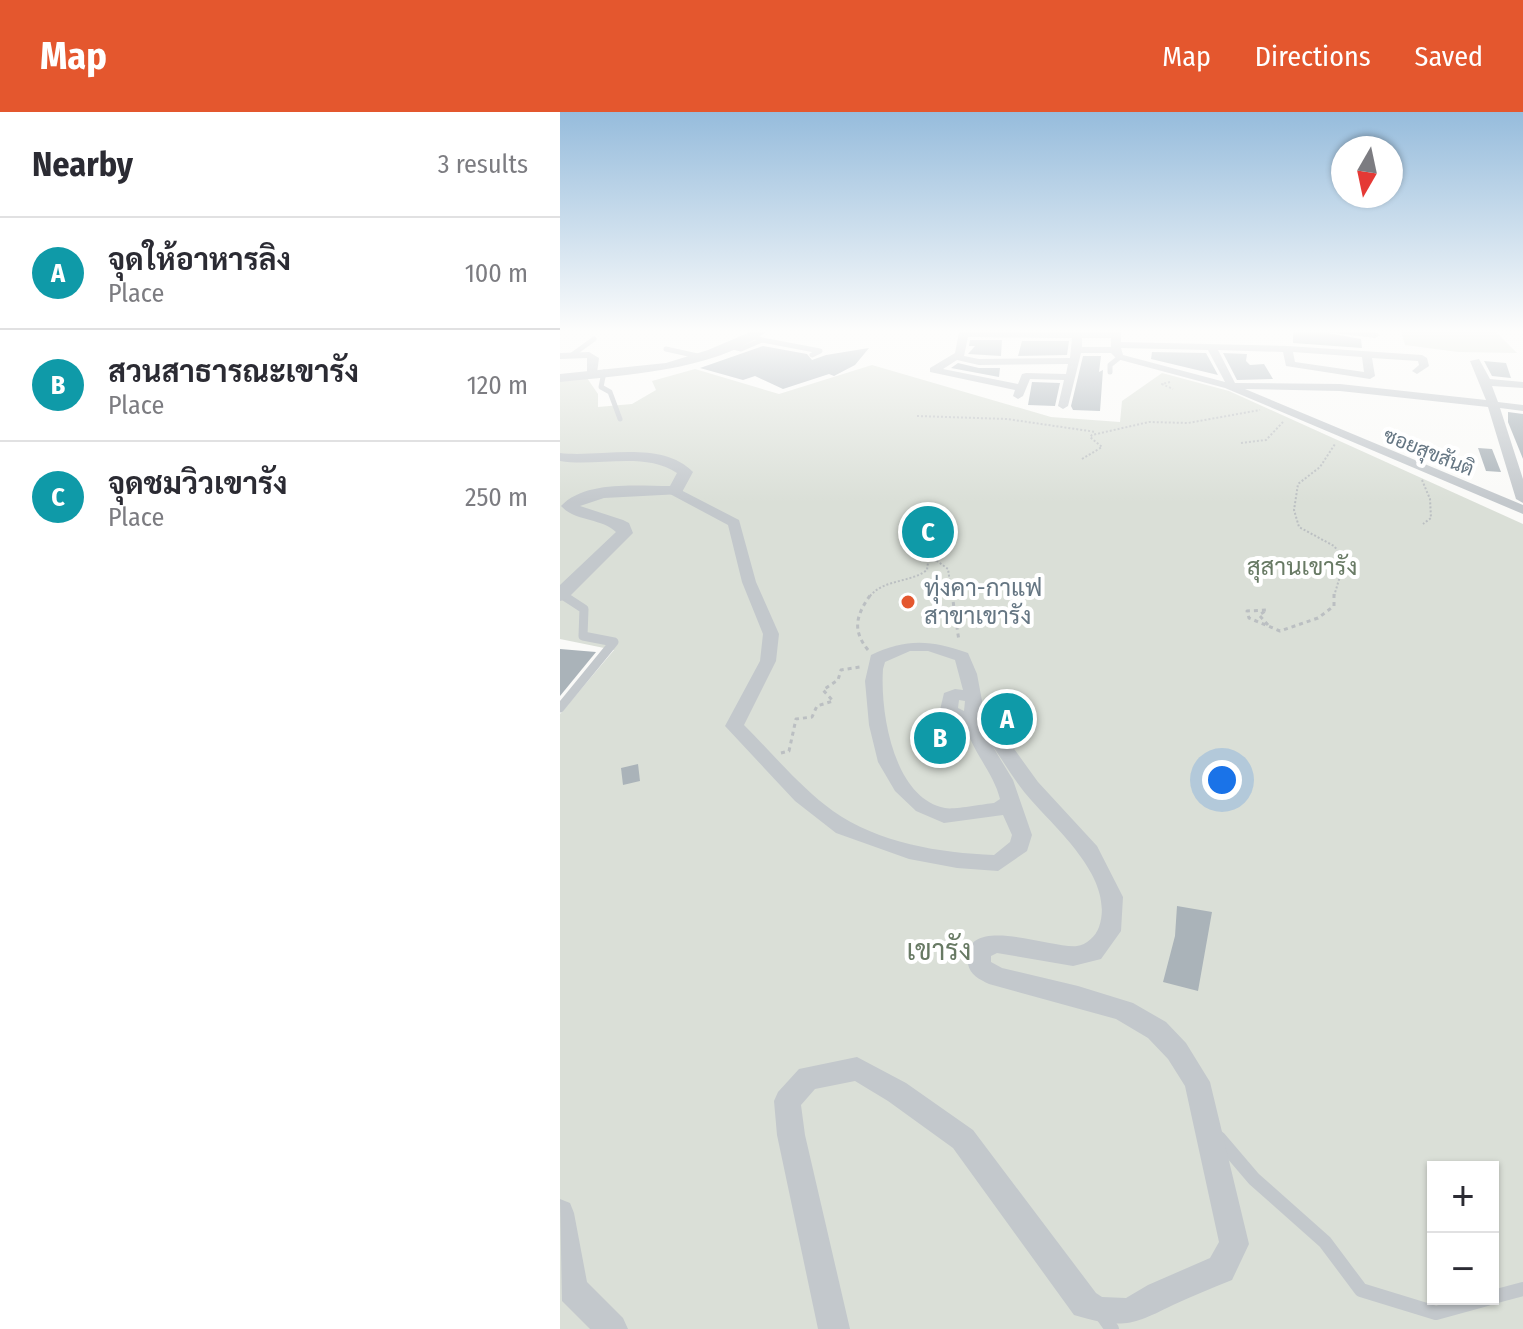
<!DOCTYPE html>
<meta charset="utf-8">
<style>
body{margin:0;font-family:"Fira Sans Condensed",Sarabun,sans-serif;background:#f2f2f3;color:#2b2b33}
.controls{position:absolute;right:24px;bottom:24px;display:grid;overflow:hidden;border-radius:0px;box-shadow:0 2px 6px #0004}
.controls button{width:72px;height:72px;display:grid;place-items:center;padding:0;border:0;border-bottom:2px solid #e1e1e2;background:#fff;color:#2b2b33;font:40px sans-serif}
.compass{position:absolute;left:771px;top:24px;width:72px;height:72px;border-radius:50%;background:#fff;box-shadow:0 2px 6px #0004;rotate:189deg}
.you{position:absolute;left:662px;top:668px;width:28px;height:28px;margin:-20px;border:6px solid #fff;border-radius:50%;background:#1a73e8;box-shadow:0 0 0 12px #1a73e833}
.badge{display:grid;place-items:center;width:52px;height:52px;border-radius:50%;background:#e4572e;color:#fff;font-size:26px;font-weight:700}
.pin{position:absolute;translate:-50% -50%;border:4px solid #fff;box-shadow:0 2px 8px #0006}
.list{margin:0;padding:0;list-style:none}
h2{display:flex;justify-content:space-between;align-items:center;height:104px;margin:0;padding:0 32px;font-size:34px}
h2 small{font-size:26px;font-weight:400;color:#7c7c81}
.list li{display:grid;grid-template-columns:52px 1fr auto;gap:24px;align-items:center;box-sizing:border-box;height:112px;padding:0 32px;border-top:2px solid #e1e1e2}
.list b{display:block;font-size:30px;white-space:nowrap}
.list p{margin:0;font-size:26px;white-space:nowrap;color:#7c7c81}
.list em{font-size:26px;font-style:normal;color:#7c7c81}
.map{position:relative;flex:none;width:963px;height:1217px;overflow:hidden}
header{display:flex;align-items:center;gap:48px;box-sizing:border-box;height:112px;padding:0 40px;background:#e4572e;color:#fff}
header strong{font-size:38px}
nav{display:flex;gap:44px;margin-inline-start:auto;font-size:28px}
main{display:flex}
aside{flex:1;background:#fff}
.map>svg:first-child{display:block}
.green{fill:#dadfd7;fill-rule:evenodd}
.building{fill:#aab3b9}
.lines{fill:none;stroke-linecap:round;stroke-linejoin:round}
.path-far1{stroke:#bbbfc2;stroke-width:2;stroke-dasharray:2 2;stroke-linecap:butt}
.path{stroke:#bbbfc2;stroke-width:3;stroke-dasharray:4 4;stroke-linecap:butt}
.service-far3{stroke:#c3c8cc;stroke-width:5}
.service-far2{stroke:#c3c8cc;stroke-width:7}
.service-far1{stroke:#c3c8cc;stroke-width:9}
.service{stroke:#c3c8cc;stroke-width:14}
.minor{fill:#c3c8cc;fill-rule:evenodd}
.tertiary{fill:#c3c8cc;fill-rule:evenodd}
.poi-dot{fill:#e4572e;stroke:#fff;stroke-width:3}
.labels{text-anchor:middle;stroke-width:8;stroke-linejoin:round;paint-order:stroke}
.far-street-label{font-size:20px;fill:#657683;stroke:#fff}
.park-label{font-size:24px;fill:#687a64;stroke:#fff}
.poi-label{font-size:24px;fill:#657683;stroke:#fff;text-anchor:start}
.near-park-label{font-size:28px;fill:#687a64;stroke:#fff}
</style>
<header>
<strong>Map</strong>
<nav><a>Map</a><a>Directions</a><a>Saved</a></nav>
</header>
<main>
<aside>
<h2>Nearby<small>3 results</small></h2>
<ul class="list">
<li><span class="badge" style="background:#0f9aa8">A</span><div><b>จุดให้อาหารลิง</b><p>Place</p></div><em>100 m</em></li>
<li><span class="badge" style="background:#0f9aa8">B</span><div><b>สวนสาธารณะเขารัง</b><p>Place</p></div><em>120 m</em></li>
<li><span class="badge" style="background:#0f9aa8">C</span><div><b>จุดชมวิวเขารัง</b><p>Place</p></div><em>250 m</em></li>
</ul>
</aside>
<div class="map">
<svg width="963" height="1217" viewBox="0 0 963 1217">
<rect width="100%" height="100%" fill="#fafaf8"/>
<g class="green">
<polygon points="841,220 936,220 957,241 898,240 845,233"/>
<path d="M 312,253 L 491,305 L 560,310 L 562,289 L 602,261 L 669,279 L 963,412 L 963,1217 L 0,1217 L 0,602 L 54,538 L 0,527 L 0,268 L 27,266 L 38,282 L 38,295 L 72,292 L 96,278 L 92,269 L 135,257 L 219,282 ZM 873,1055 L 933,1055 L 933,1187 L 873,1187 Z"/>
</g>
<g class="building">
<polygon points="733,220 762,220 801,227 802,236 733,231"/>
<polygon points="410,228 442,228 441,244 408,242 415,234 409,234"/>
<polygon points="462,229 509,229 507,243 458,244"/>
<polygon points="203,234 247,242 252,248 266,243 309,236 295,253 274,264 269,262 223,277 195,264 183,268 140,256"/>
<polygon points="592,240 646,241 658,263 591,247"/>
<polygon points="663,241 687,242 686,249 690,253 704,252 713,267 677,268"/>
<polygon points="523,244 541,244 539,260 543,258 540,299 513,298 511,294"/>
<polygon points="924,249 946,251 951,266 932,264"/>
<polygon points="398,251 419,256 440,256 439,265 391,256"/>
<polygon points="472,270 500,271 495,294 468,293"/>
<polygon points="948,300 963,302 963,347 948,310"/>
<polygon points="918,336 932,337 941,360 926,359"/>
<polygon points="0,537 36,540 0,584"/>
<polygon points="78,652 80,669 63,673 61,656"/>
<polygon points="617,794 652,800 638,879 603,870 615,824"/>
</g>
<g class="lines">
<g class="path-far1">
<polyline points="610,270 602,272 613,277"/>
<polyline points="357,304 447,307 536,320"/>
<polyline points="681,331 706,328 723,310"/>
<polyline points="522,347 542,335 530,325 532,323 589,310 628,311 700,298"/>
<polyline points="862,368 870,387 871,406 863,412"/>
<polyline points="368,420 369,443"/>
<path d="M 310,484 C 324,467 350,471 367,458 L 369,443 L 388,457 L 392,484"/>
<polyline points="774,484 785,448 774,434 739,415 734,398 738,372 760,355 775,332"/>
</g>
<g class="path">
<polyline points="392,482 399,529"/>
<polyline points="708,513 699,503 707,498 687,499 689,506 720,519 758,506 774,494 774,482"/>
<path d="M 308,538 C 291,517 297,502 311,482"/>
<polyline points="221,641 229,639 236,607 252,605 257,594 273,589 263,578 278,568 281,558 300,555"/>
</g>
<g class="service-far3">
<polyline points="202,228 260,239 252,243"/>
<polyline points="169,234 181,237 202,228 197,226"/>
<polyline points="106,237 142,245"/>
<polyline points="12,243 34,227"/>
<polyline points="44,260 41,275 50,280 60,307"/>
<polyline points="550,260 550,253 560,245"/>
</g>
<polyline class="service-far2" points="1,482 4,484"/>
<polyline class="service-far1" points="0,596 54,530 23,524 24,497 1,482"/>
<g class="service">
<polyline points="659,1026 694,1067 765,1130 801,1178 876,1201 927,1187"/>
<polyline points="933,1185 963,1177"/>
<polyline points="542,1203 552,1217"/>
</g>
<g class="minor">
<path d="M 399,220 L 561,220 L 561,230 L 728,234 L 862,243 L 867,246 L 869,254 L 857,262 L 852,259 L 859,253 L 858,249 L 812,246 L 815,264 L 810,267 L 726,254 L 723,240 L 658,238 L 675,271 L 780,272 L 926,288 L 910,249 L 919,247 L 930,267 L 963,270 L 963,276 L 932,274 L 938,290 L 963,293 L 963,299 L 940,296 L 963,367 L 963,391 L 956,387 L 928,295 L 780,279 L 685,277 L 963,393 L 963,402 L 665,276 L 557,247 L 551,241 L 521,241 L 508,294 L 503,297 L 498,294 L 504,268 L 470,267 L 463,284 L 458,287 L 453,284 L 455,278 L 370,260 L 370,256 L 395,241 ZM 408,225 L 512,226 L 510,246 L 419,247 L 404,244 ZM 522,226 L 551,226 L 551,235 L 522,235 ZM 561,236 L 648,238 L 665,270 L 563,243 ZM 733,240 L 802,245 L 804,260 L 735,250 ZM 397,248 L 419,253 L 508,252 L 506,262 L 466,261 L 462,262 L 458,272 L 383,257 Z"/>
<polygon points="765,220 815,220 820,223 815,226"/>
<polygon points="29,240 39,246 37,261 32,264 27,261 27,246 0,247 0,241"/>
<path d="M 115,375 L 179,408 L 196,470 L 219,522 L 216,549 L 184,613 C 213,642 240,675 273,699 C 318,731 380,741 434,743 L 450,730 L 452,723 L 443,703 L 384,711 L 356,699 L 335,679 L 318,650 L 309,613 L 305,569 L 311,543 C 346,526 372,528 408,541 L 417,562 L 423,594 L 478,670 L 537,734 L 563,785 L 561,819 L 541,847 L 513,854 L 437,841 L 431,844 L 431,850 L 442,856 L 518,874 L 573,891 L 606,910 L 626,931 L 650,970 L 689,1132 L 672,1168 C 652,1176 632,1184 613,1193 C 571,1214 562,1217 514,1203 L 393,1036 L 328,989 L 295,969 L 255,977 L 241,993 L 245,1023 L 290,1217 L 258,1217 L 217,1023 L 214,989 L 218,980 L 239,957 L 297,945 L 346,971 L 413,1018 L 536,1181 L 542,1185 L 566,1186 L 588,1173 L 650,1146 L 659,1130 L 625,974 L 608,947 L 588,926 L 556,907 L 429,872 C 419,867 410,863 408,852 C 400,799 491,837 517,834 C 526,833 536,824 539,815 C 556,765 493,715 465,681 C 452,665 442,647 430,630 L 453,668 L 472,723 L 467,739 L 438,759 L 397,756 L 349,747 L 276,721 L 235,689 L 165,614 L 200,549 L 203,522 L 182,470 L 168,413 L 110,382 L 110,376 ZM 350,539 L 368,539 L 395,548 L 403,578 L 395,577 L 384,581 L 380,598 L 393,608 L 405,611 C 411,639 433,659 440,687 L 434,691 C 423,692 393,698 385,696 C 333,686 320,599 323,557 L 325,550 ZM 399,588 L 405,589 L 404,599 L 398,596 Z"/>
<polygon points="0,1087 10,1091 14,1101 27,1170 63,1206 68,1217 30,1217 2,1189"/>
</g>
<g class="tertiary">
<path d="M 190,220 L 206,220 C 153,259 63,263 0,270 L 0,262 L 106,251 L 148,238 Z"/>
<path d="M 0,341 C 40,346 101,327 133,360 L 121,382 L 44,386 L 20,394 L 63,408 L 69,411 L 73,421 L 7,487 L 0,489 L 0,473 L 56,420 C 42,406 16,410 1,394 C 25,368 77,374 110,374 L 117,361 C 85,339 37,355 0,349 Z"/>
</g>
</g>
<linearGradient id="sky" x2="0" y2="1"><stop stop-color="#96bcdc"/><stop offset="0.56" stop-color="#fdfdfc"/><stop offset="1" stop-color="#fdfdfc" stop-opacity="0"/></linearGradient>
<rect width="963" height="391" fill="url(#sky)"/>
<circle class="poi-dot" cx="348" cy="490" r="8"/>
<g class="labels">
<g class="far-street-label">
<text transform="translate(869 340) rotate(22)" y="7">ซอยสุขสันติ</text>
</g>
<g class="park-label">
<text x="742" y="463">สุสานเขารัง</text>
</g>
<g class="poi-label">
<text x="364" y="484">ทุ่งคา-กาแฟ<tspan x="364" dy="28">สาขาเขารัง</tspan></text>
</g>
<g class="near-park-label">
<text x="379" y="848">เขารัง</text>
</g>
</g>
</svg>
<div class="controls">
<button>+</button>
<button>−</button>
</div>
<svg class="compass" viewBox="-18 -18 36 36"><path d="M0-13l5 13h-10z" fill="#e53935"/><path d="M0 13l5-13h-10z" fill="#7c7c81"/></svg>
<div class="you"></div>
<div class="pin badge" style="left:447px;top:607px;background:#0f9aa8">A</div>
<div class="pin badge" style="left:380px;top:626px;background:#0f9aa8">B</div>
<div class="pin badge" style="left:368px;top:420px;background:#0f9aa8">C</div>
</div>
</main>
